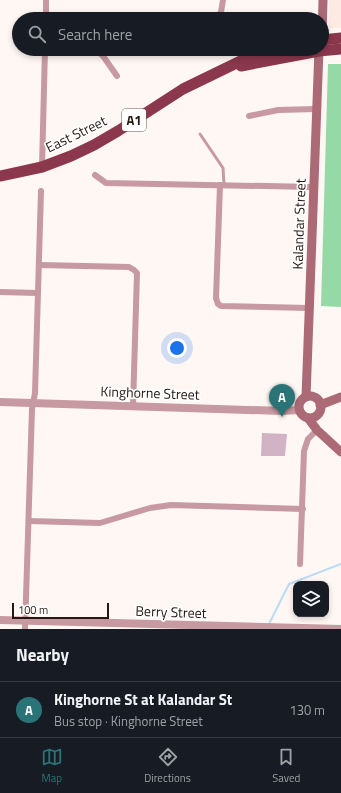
<!DOCTYPE html>
<meta charset="utf-8">
<style>
body{margin:0;font-family:"Titillium Web",sans-serif;background:#20242c;color:#f1f3f6}
.controls{position:absolute;right:12px;bottom:12px;display:grid;overflow:hidden;border-radius:8px;box-shadow:0 2px 6px #0003}
.controls button{width:36px;height:36px;display:grid;place-items:center;padding:0;border:0;border-bottom:1px solid #363941;background:#171b24;color:#f1f3f6;font:20px sans-serif}
.scale{position:absolute;left:12px;bottom:10px;width:97px;box-sizing:border-box;padding-left:4px;border:2px solid #241813;border-top:0;font-size:11px;line-height:14px;white-space:nowrap;color:#241813;-webkit-text-stroke:3px #fff;paint-order:stroke}
.you{position:absolute;left:177px;top:348px;width:14px;height:14px;margin:-10px;border:3px solid #fff;border-radius:50%;background:#1a73e8;box-shadow:0 0 0 6px #1a73e833}
.badge{display:grid;place-items:center;width:26px;height:26px;border-radius:50%;background:#2a7478;color:#fff;font-size:13px;font-weight:700}
.pin{position:absolute;translate:-50% -33px;filter:drop-shadow(0 1px 2px #0008)}
.pin::after{content:'';position:absolute;top:21px;width:14px;height:12px;background:inherit;clip-path:polygon(0 0,100% 0,50% 100%)}
.list{margin:0;padding:0;list-style:none}
h2{display:flex;justify-content:space-between;align-items:center;height:52px;margin:0;padding:0 16px;font-size:17px}
h2 small{font-size:13px;font-weight:400;color:#9ea1a6}
.list li{display:grid;grid-template-columns:26px 1fr auto;gap:12px;align-items:center;box-sizing:border-box;height:56px;padding:0 16px;border-top:1px solid #363941}
.list b{display:block;font-size:15px;white-space:nowrap}
.list p{margin:0;font-size:13px;white-space:nowrap;color:#9ea1a6}
.list em{font-size:13px;font-style:normal;color:#9ea1a6}
.icon{flex:none;width:22px;height:22px;fill:none;stroke:currentColor;stroke-width:2;stroke-linecap:round;stroke-linejoin:round}
.map{position:relative;flex:none;width:341px;height:629px;overflow:hidden}
.search{position:absolute;background:#171b24;box-shadow:0 2px 6px #0003;left:12px;right:12px;top:12px;height:44px;display:flex;align-items:center;gap:10px;box-sizing:border-box;padding:0 14px;border-radius:22px;color:#9ea1a6;font-size:15px}
.sheet{height:108px;background:#171b24}
nav{display:flex;justify-content:space-around;align-items:center;box-sizing:border-box;height:56px;border-top:1px solid #363941;background:#171b24;font-size:11px;color:#9ea1a6}
nav a{display:grid;justify-items:center;gap:2px}
nav .on{color:#2a7478}
.map>svg:first-child{display:block}
.built{fill:#fceae3}
.green{fill:#95daa6}
.lines{fill:none;stroke-linecap:round;stroke-linejoin:round}
.stream{stroke:#bbdbf5;stroke-width:2}
.building{fill:#d2b3c6}
.service{stroke:#c799a0;stroke-width:3}
.minor{stroke:#c799a0;stroke-width:6}
.tertiary{stroke:#c799a0;stroke-width:8}
.secondary{stroke:#ab6a76;stroke-width:9}
.trunk{stroke:#8b374c;stroke-width:11}
.labels{text-anchor:middle;stroke-width:3.5;stroke-linejoin:round;paint-order:stroke}
.shield{fill:#fff;stroke:#665d5a;stroke-width:1}
.shield-label{font-size:13px;font-weight:bold;fill:#241813}
.street-label{font-size:14px;fill:#241813;stroke:#fff}
</style>
<div class="map">
<svg width="341" height="629" viewBox="0 0 341 629">
<rect width="100%" height="100%" fill="#fef7f4"/>
<rect class="built" x="329" y="0" width="12" height="28"/>
<polygon class="green" points="328,64 341,64 341,307 321,306"/>
<g class="lines">
<polyline class="stream" points="269,624 289,584 341,564"/>
</g>
<polygon class="building" points="262,433 287,434 285,456 261,456"/>
<g class="lines">
<polyline class="service" points="200,134 223,168 224,185"/>
<g class="minor">
<polyline points="46,19 46,0"/>
<polyline points="216,19 221,12 223,0"/>
<polyline points="86,49 96,50 103,56 117,76"/>
<polyline points="249,116 278,110 316,109"/>
<polyline points="42,167 45,49"/>
<polyline points="95,175 106,183 314,187"/>
<polyline points="220,185 216,298 218,304 221,306 309,308"/>
<polyline points="39,265 129,267 134,270 137,273 133,406"/>
<polyline points="0,292 38,293"/>
<polyline points="29,521 100,523 150,508 171,505 303,509"/>
<polyline points="300,564 304,451 308,439 317,430"/>
<polyline points="25,629 32,409 35,393 41,191"/>
</g>
<g class="tertiary">
<polyline points="0,402 282,411 299,410"/>
<polyline points="0,620 341,629"/>
</g>
<g class="secondary">
<polyline points="322,40 323,0"/>
<circle cx="310" cy="407" r="11"/>
<polyline points="306,397 319,49"/>
<polyline points="320,405 341,397"/>
<polyline points="308,418 317,430 341,452"/>
</g>
<g class="trunk">
<polyline points="322,40 341,38"/>
<polyline points="241,66 319,51 341,49"/>
<polyline points="0,176 42,167 71,156 94,145 118,131 183,89 253,55 273,49"/>
</g>
</g>
<g class="labels">
<rect class="shield" x="122" y="109" width="24" height="22" rx="3"/>
<g class="shield-label">
<text x="134" y="125">A1</text>
</g>
<g class="street-label">
<text transform="translate(76 134) rotate(-26)" y="5">East Street</text>
<text transform="translate(299 224) rotate(-88)" y="5">Kalandar Street</text>
<text transform="translate(150 393) rotate(2)" y="5">Kinghorne Street</text>
<text transform="translate(171 612) rotate(2)" y="5">Berry Street</text>
</g>
</g>
</svg>
<div class="controls">
<button><svg class="icon" aria-label="layers" viewBox="0 0 24 24"><path d="M12 4l9 5-9 5-9-5zM3 14l9 5 9-5"/></svg></button>
</div>
<div class="scale">100 m</div>
<div class="you"></div>
<div class="pin badge" style="left:282px;top:417px">A</div>
<div class="search"><svg class="icon" aria-label="search" viewBox="0 0 24 24"><circle cx="10" cy="10" r="6"/><path d="M15 15l6 6"/></svg>Search here</div>
</div>
<section class="sheet">
<h2>Nearby<small></small></h2>
<ul class="list">
<li><span class="badge">A</span><div><b>Kinghorne St at Kalandar St</b><p>Bus stop · Kinghorne Street</p></div><em>130 m</em></li>
</ul>
</section>
<nav>
<a class="on"><svg class="icon" aria-label="map" viewBox="0 0 24 24"><path d="M3 6l6-2 6 2 6-2v14l-6 2-6-2-6 2zM9 4v14M15 6v14"/></svg>Map</a>
<a><svg class="icon" aria-label="directions" viewBox="0 0 24 24"><path d="M12 3l9 9-9 9-9-9zM9 14v-3h6M13 9l2 2-2 2"/></svg>Directions</a>
<a><svg class="icon" aria-label="saved" viewBox="0 0 24 24"><path d="M7 4h10v16l-5-4-5 4z"/></svg>Saved</a>
</nav>
